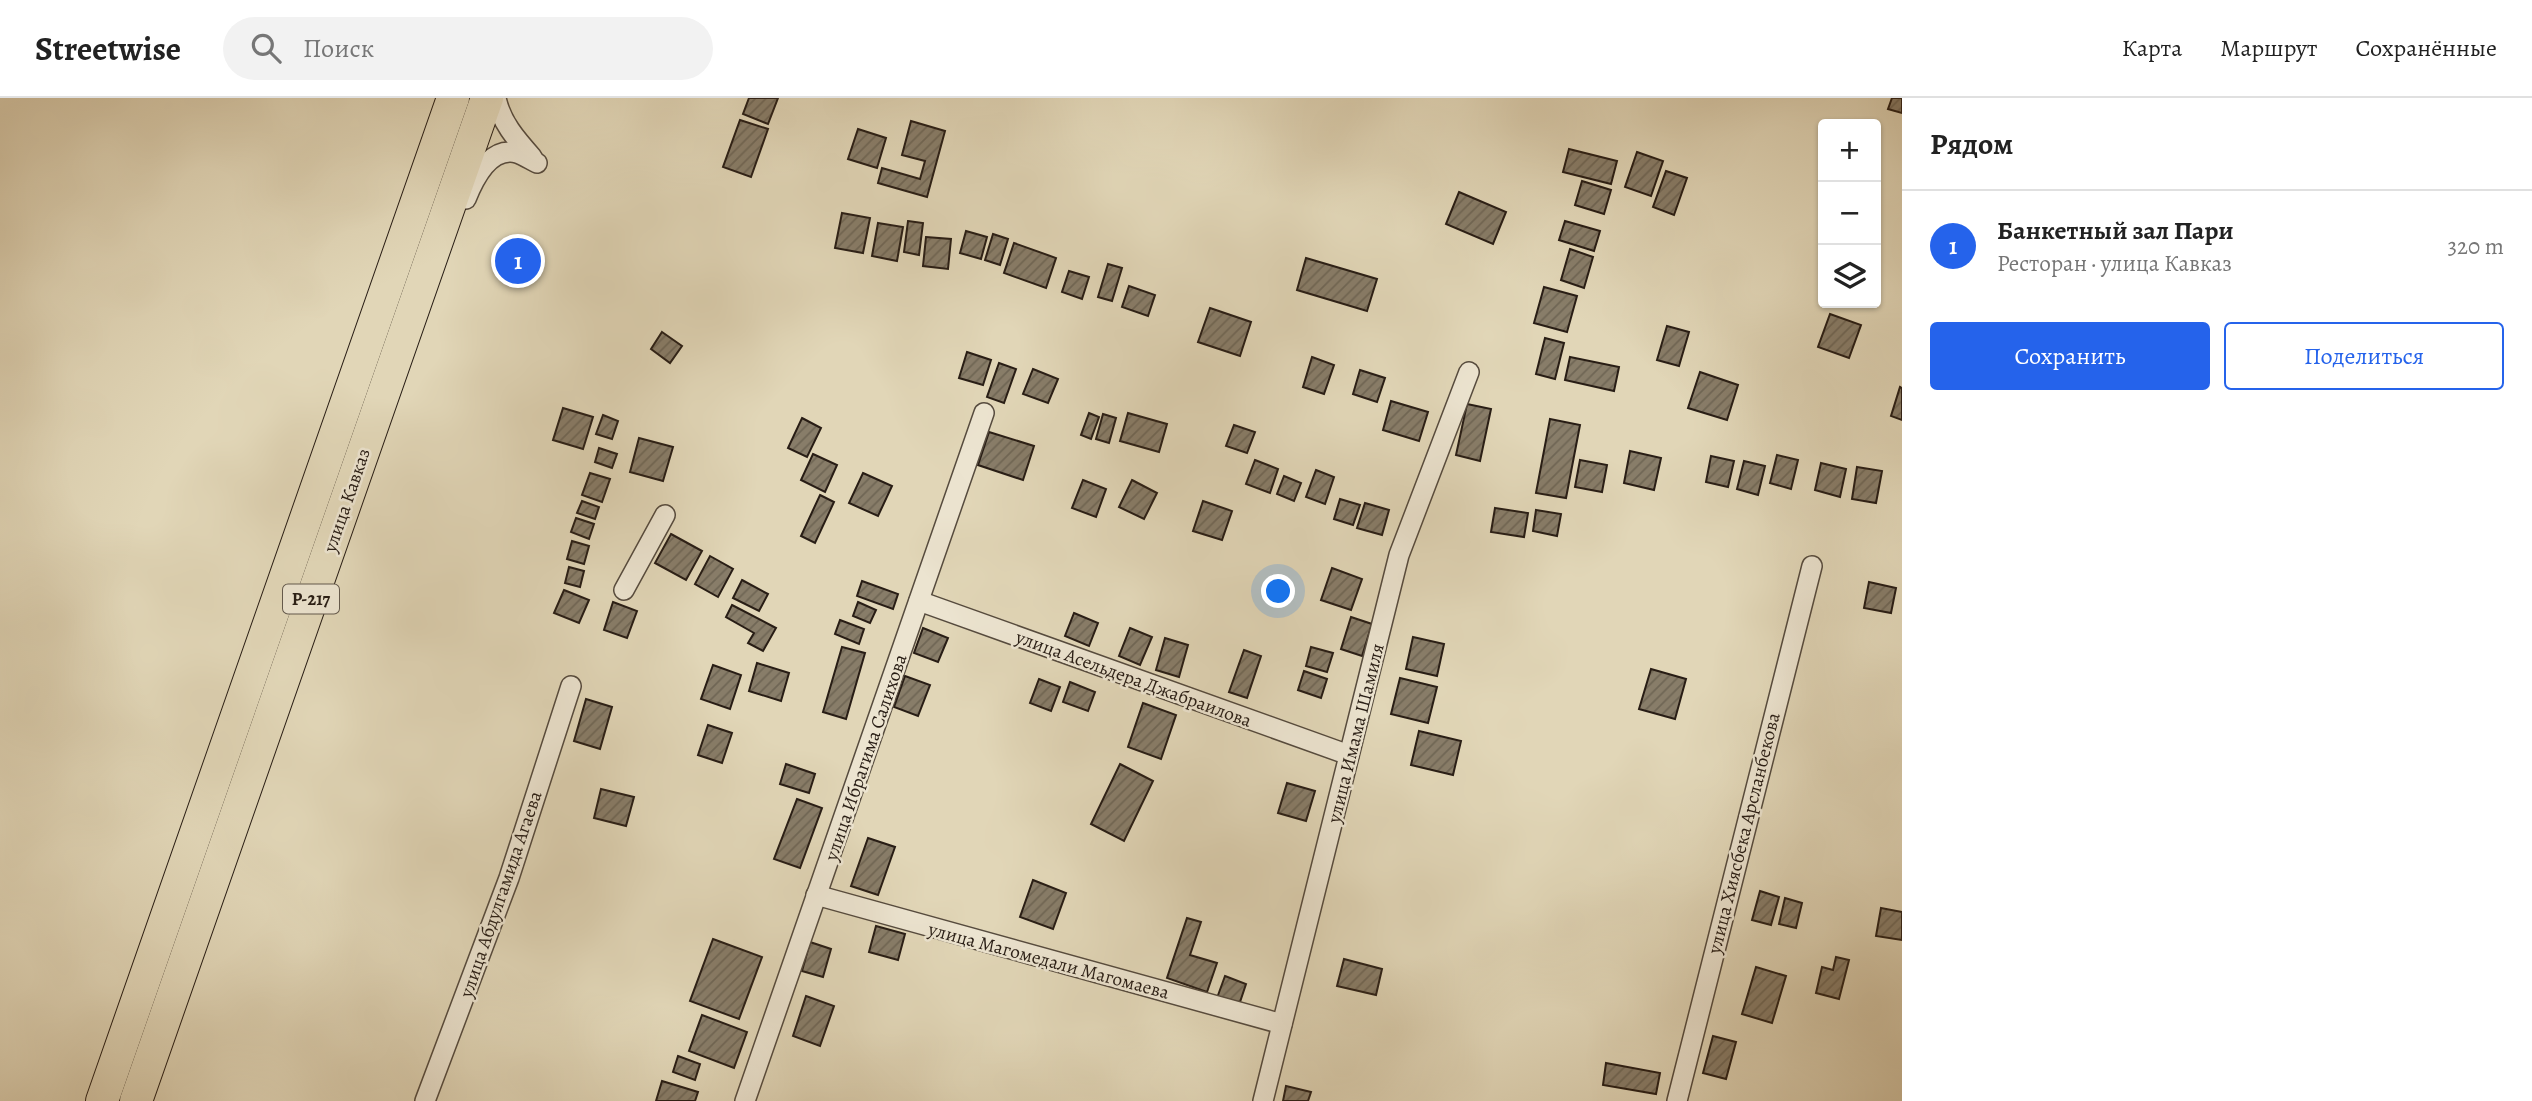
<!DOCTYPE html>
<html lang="ru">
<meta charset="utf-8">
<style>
body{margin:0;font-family:Alegreya,serif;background:#f2f2f2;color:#222}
.controls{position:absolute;right:21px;top:21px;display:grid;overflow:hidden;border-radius:7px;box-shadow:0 2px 5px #0004}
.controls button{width:63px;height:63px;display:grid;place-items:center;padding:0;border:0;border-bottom:2px solid #e0e0e0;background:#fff;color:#222;font:35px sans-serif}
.you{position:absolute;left:1279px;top:494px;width:24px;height:24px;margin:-18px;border:5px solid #fff;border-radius:50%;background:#1a73e8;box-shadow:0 0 0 10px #1a73e833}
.badge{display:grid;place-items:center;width:46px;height:46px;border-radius:50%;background:#2563eb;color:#fff;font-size:23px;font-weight:700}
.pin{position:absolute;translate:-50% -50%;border:4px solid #fff;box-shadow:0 2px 7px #0006}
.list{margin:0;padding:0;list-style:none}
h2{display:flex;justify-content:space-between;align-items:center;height:91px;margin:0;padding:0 28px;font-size:30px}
h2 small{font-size:23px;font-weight:400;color:#767676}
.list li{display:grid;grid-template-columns:46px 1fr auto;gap:21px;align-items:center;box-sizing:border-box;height:112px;padding:0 28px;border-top:2px solid #e0e0e0}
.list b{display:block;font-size:26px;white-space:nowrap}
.list p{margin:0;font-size:23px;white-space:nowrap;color:#767676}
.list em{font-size:23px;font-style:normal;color:#767676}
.actions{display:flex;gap:14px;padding:21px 28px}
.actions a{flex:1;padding:16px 0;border:2px solid #2563eb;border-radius:7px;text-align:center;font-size:24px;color:#2563eb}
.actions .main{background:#2563eb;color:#fff}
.icon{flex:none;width:38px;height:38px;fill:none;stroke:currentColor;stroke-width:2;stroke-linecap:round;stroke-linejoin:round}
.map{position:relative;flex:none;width:1902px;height:1003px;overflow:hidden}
header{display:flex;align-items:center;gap:42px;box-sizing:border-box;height:98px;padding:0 35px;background:#fff;border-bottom:2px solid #e0e0e0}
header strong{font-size:33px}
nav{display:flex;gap:38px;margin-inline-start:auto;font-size:24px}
.search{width:490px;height:63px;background:#f2f2f2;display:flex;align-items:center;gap:18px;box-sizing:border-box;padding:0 24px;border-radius:38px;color:#767676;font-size:26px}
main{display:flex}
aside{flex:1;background:#fff}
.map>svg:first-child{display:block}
.building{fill:url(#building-hatch);stroke:#281d15;stroke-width:2}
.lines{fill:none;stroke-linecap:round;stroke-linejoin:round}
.minor-casing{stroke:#564b3e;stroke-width:22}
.trunk-casing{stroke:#281d15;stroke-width:34}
.minor{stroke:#ece4d0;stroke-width:19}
.trunk{stroke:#e1d6b7;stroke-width:32}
.labels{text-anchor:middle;stroke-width:5;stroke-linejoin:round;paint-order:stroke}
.shield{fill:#ece4d0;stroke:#63594d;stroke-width:2}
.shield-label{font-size:18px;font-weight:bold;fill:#281d15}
.street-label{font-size:19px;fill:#281d15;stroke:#ece4d0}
</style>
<header>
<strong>Streetwise</strong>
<div class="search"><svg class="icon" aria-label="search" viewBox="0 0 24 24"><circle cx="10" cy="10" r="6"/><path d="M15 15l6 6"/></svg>Поиск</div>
<nav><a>Карта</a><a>Маршрут</a><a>Сохранённые</a></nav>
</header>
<main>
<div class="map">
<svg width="1902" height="1003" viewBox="0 0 1902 1003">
<defs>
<pattern id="building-hatch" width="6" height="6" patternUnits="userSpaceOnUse" patternTransform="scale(1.75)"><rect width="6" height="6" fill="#887d69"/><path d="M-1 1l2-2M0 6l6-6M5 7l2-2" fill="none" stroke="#6f6655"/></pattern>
</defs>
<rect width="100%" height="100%" fill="#e1d6b7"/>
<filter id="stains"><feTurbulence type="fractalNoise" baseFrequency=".00286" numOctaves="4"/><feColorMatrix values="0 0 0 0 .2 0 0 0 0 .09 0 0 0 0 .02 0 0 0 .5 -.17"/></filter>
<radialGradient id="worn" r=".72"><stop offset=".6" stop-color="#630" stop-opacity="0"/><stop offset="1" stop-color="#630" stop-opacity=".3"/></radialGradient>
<g class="building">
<polygon points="749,0 778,0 768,26 743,16"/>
<polygon points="1892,0 1902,0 1902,15 1888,11"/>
<polygon points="740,22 768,31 751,79 723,69"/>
<polygon points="911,23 945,33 927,99 878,85 882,70 920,81 925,63 902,57"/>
<polygon points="858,31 886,40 877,70 848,61"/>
<polygon points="1569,51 1617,63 1611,86 1563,74"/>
<polygon points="1637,54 1663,63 1651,98 1625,89"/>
<polygon points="1666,73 1687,80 1674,117 1653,109"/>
<polygon points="1582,83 1611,92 1604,116 1575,107"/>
<polygon points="1459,94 1506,114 1493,146 1446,126"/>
<polygon points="842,115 870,120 863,155 835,150"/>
<polygon points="908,123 923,125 919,157 904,154"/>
<polygon points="1565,123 1600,133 1594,153 1559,142"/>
<polygon points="878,125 903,129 897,163 872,158"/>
<polygon points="966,133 987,139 981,161 960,155"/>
<polygon points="993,136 1008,141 1000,167 985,162"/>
<polygon points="926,139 951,141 948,171 923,168"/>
<polygon points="1014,145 1056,160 1046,190 1004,175"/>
<polygon points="1570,151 1593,159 1584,190 1561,182"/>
<polygon points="1306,160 1377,181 1367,213 1297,192"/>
<polygon points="1108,166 1122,170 1112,203 1098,199"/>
<polygon points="1069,173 1089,179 1082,201 1062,194"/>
<polygon points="1129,188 1155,197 1148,218 1122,209"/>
<polygon points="1544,189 1577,198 1567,234 1534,225"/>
<polygon points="1210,210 1251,224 1240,258 1198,244"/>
<polygon points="1830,216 1861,227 1849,260 1818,249"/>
<polygon points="1667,228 1689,234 1679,268 1657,262"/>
<polygon points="662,234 682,248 670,265 651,251"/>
<polygon points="1545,240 1564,245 1555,281 1536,276"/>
<polygon points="967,254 991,262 983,287 959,280"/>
<polygon points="1312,259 1334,267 1324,296 1303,289"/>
<polygon points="1570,259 1619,269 1614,293 1565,282"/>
<polygon points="999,265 1016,271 1004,305 987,299"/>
<polygon points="1033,271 1058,281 1048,305 1023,296"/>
<polygon points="1360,272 1385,280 1377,304 1353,296"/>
<polygon points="1700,274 1738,287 1727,322 1688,310"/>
<polygon points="1900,289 1902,290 1902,322 1891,318"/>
<polygon points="1391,303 1428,314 1419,343 1383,332"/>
<polygon points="1467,306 1491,311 1480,363 1456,357"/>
<polygon points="563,310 593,319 583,351 553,342"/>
<polygon points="1089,315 1099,319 1091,341 1081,337"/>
<polygon points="1128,315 1167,326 1159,354 1120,343"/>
<polygon points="1103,316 1116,320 1109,345 1096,341"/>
<polygon points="603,317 618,323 612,341 596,336"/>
<polygon points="802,320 821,330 807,359 788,350"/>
<polygon points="1550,321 1580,327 1566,400 1536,395"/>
<polygon points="1234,327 1255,334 1247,355 1226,348"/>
<polygon points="989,334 1034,348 1023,382 978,367"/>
<polygon points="639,340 673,349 663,383 630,374"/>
<polygon points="599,350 617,356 612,370 595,364"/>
<polygon points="1630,353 1661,360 1654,392 1624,385"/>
<polygon points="813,356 837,367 825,394 801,382"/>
<polygon points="1777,357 1798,362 1791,391 1770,385"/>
<polygon points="1711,358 1734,363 1728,389 1706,384"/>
<polygon points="1255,362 1278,371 1270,395 1246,386"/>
<polygon points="1580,362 1607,367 1602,394 1575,389"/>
<polygon points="1744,363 1765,368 1758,397 1737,391"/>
<polygon points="1821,365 1846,371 1840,399 1815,392"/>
<polygon points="1857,369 1882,373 1876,405 1852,401"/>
<polygon points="1316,372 1334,379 1325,406 1306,399"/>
<polygon points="590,375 610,381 602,404 582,397"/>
<polygon points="863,375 892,388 878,418 849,405"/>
<polygon points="1284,378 1301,385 1294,403 1277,396"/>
<polygon points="1083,382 1106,391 1096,419 1072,410"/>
<polygon points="1132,382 1157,395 1144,421 1119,409"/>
<polygon points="820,397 834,404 815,445 801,438"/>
<polygon points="1340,401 1360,407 1353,427 1334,421"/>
<polygon points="582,403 599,409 595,421 577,415"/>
<polygon points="1203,403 1232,413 1222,442 1193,433"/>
<polygon points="1365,405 1389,412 1382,437 1357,430"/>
<polygon points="1495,410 1528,415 1524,439 1491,434"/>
<polygon points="1536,412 1561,416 1557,438 1533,433"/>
<polygon points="576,420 594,426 589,441 571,434"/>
<polygon points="671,436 702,453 686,482 655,465"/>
<polygon points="572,443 589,448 584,466 567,461"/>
<polygon points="710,458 733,471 718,499 695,486"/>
<polygon points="569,469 584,473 580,489 565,485"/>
<polygon points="1332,470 1362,481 1351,512 1321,502"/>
<polygon points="742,482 768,496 759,513 733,500"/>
<polygon points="862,483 898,496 893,511 857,498"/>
<polygon points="1869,484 1896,490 1891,515 1864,510"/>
<polygon points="564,492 589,502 579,525 554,515"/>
<polygon points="613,504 637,513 627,540 604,532"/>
<polygon points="858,504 876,512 870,525 853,518"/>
<polygon points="732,507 776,530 763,553 748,545 754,535 726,519"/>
<polygon points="1074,515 1098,525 1089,548 1065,538"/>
<polygon points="1351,519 1372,526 1362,558 1341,551"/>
<polygon points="840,522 864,531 859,546 835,536"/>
<polygon points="923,530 948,540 938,564 914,555"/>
<polygon points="1130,530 1152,539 1140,567 1119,558"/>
<polygon points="1413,539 1444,546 1437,578 1406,571"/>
<polygon points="1165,540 1188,547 1179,579 1156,572"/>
<polygon points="842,549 865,555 846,621 823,614"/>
<polygon points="1311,549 1333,555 1327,574 1306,568"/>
<polygon points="1244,552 1261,558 1247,600 1229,594"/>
<polygon points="757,565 789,575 781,603 749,593"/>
<polygon points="713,567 741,577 730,611 701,601"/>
<polygon points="1651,571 1686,581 1675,621 1639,611"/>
<polygon points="1304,573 1327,581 1321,600 1298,592"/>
<polygon points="905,578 930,587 918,618 894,609"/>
<polygon points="1400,580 1437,589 1428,625 1391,616"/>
<polygon points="1039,581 1060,589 1051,613 1030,605"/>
<polygon points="1070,584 1095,594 1088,613 1063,604"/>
<polygon points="586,601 612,609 600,651 574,643"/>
<polygon points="1143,605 1176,617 1161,661 1128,649"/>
<polygon points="708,627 732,635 722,665 698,657"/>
<polygon points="1419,633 1461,643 1453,677 1411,667"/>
<polygon points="786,666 815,676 809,695 780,686"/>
<polygon points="1120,666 1153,683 1124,743 1091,726"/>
<polygon points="1287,685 1315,693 1306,723 1278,715"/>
<polygon points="601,691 634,699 626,728 594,720"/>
<polygon points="797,701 822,710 800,770 774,761"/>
<polygon points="868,740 895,749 878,797 851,788"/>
<polygon points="1033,782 1066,795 1053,831 1020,819"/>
<polygon points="1760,793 1779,799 1771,827 1752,822"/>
<polygon points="1785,800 1802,805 1796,830 1779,826"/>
<polygon points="1881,810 1902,814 1902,842 1876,838"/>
<polygon points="1187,820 1201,824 1190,857 1217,865 1207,894 1167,880"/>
<polygon points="876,828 905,836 898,862 869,854"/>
<polygon points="713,841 762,859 739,921 690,903"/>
<polygon points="810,844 831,851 823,879 802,873"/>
<polygon points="1836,859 1849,862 1839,901 1816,895 1822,869 1833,872"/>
<polygon points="1344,861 1382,871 1376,897 1337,888"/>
<polygon points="1756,869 1786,878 1772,925 1742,916"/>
<polygon points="1225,878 1246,886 1239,907 1217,900"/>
<polygon points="806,898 834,908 820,948 793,938"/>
<polygon points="702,917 747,934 734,970 689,953"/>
<polygon points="1713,938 1736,944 1726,981 1703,975"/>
<polygon points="678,958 700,966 695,982 673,974"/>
<polygon points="1606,965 1660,975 1656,996 1603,987"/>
<polygon points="662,983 698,994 695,1003 656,1003"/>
<polygon points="1286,988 1311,994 1308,1003 1283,1003"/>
</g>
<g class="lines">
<defs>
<g id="minor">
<path d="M 496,0 C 501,24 516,41 532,59"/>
<path d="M 466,101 C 474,81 490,48 517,55 C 523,57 531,62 537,65"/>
<polyline points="624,492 665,417"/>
<polyline points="919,503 1349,657"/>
<polyline points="816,797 1282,926"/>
<polyline points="425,1003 509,780 571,588"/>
<polyline points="745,1003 984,315"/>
<polyline points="1263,1003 1399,457 1469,274"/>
<polyline points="1677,1003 1812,468"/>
</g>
<g id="trunk">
<polyline points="102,1003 453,0"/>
<polyline points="136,1003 487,0"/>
</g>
</defs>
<use href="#minor" class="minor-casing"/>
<use href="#trunk" class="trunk-casing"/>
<use href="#minor" class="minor"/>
<use href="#trunk" class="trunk"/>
</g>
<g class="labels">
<rect class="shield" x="283" y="486.5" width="56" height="29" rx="5"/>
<g class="shield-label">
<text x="311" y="507">Р-217</text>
</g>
<g class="street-label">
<text transform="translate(346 402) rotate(-71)" y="7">улица Кавказ</text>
<text transform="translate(1134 580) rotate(20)" y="7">улица Асельдера Джабраилова</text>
<text transform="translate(1355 635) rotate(-76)" y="7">улица Имама Шамиля</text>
<text transform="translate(865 659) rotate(-71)" y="7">улица Ибрагима Салихова</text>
<text transform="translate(1743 735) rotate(-76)" y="7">улица Хиясбека Арсланбекова</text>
<text transform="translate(500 796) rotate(-71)" y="7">улица Абдулгамида Агаева</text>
<text transform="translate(1049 862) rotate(15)" y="7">улица Магомедали Магомаева</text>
</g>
</g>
<rect width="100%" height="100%" filter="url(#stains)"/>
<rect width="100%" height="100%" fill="url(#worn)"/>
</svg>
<div class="controls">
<button>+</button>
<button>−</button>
<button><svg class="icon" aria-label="layers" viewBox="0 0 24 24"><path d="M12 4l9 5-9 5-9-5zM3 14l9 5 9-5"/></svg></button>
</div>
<div class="you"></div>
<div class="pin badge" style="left:518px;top:163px">1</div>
</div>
<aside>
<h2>Рядом<small></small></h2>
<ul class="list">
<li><span class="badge">1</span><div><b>Банкетный зал Пари</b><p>Ресторан · улица Кавказ</p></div><em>320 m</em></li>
</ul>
<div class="actions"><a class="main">Сохранить</a><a>Поделиться</a></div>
</aside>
</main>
